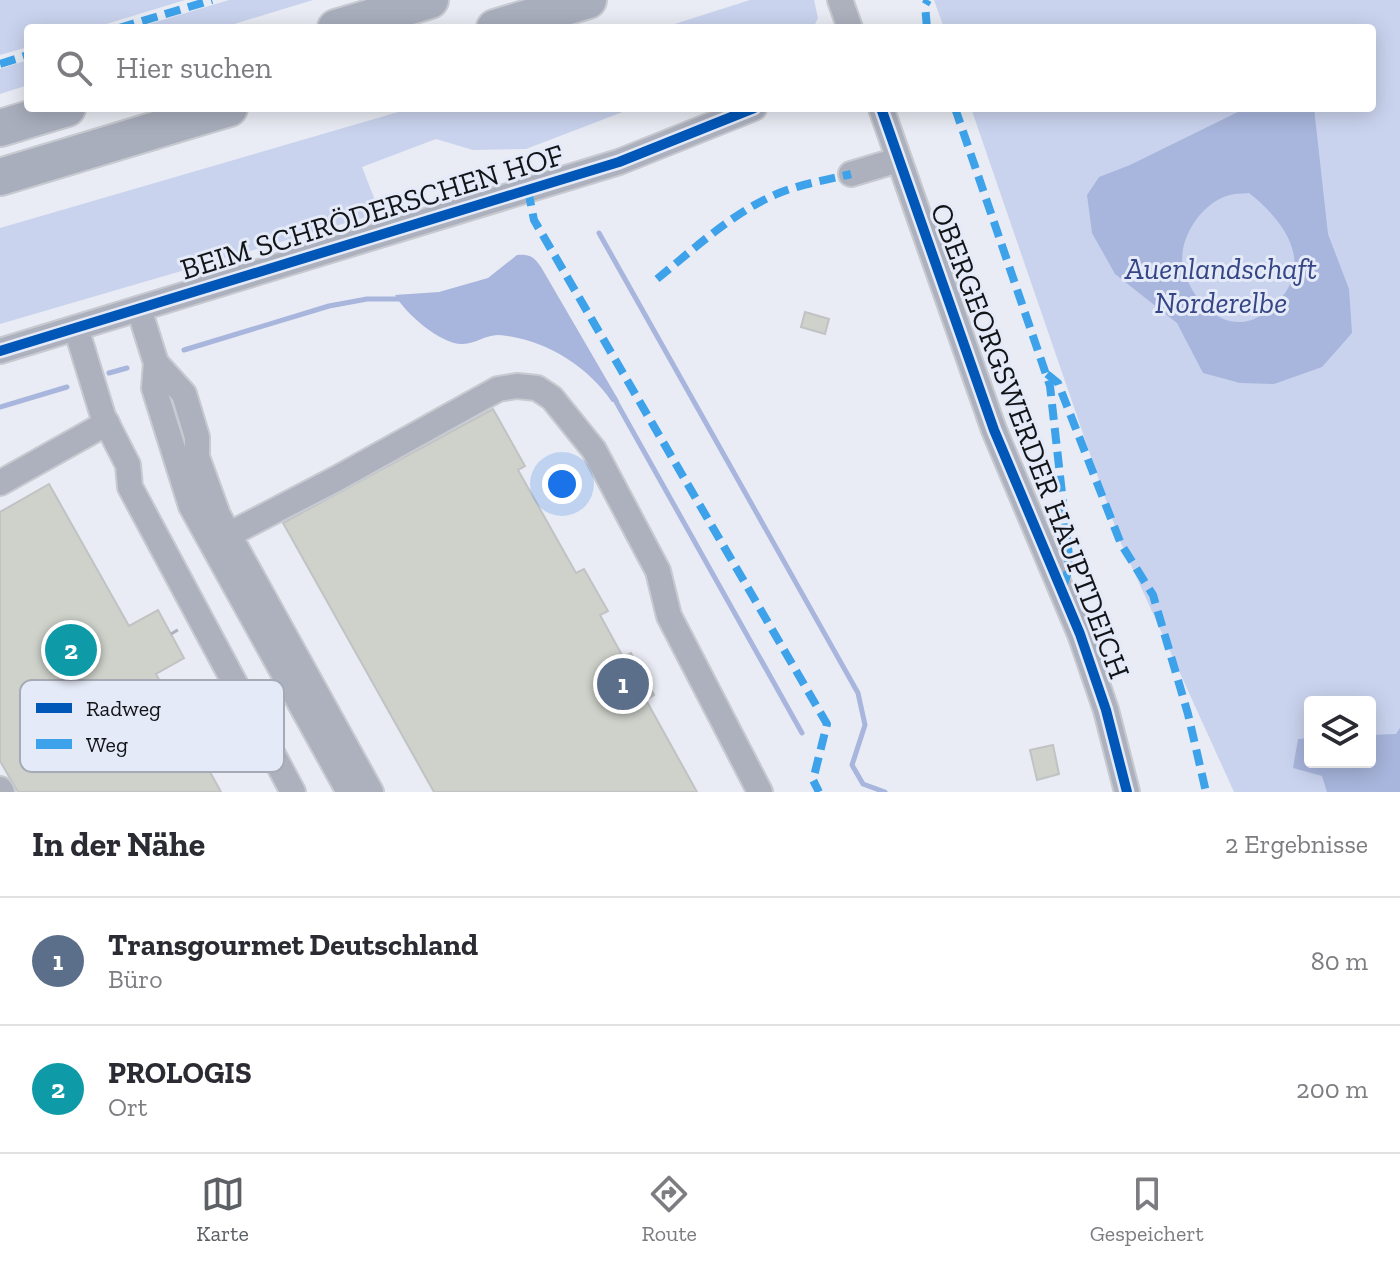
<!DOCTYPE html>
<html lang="de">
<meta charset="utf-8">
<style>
body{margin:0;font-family:"Zilla Slab",serif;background:#f7f7f7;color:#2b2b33}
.controls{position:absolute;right:24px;bottom:24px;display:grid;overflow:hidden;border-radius:8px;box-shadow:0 4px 20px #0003}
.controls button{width:72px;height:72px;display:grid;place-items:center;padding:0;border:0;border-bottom:2px solid #e1e1e2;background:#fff;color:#2b2b33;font:40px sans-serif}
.you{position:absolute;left:562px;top:484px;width:28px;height:28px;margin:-20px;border:6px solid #fff;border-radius:50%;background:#1a73e8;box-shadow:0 0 0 12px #1a73e833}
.badge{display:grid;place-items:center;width:52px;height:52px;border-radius:50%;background:#5d6065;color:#fff;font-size:26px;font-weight:700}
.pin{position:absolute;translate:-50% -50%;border:4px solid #fff;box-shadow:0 2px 8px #0006}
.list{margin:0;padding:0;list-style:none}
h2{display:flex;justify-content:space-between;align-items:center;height:104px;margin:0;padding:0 32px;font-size:34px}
h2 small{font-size:26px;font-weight:400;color:#7c7c81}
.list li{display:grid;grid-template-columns:52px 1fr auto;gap:24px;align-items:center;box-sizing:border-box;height:128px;padding:0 32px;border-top:2px solid #e1e1e2}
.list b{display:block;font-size:30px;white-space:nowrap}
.list p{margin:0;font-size:26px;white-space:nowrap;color:#7c7c81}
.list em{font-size:26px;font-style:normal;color:#7c7c81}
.icon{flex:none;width:44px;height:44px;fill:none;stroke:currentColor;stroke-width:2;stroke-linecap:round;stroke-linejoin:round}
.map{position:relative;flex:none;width:1400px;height:792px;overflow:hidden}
.search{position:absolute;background:#fff;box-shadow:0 4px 20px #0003;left:24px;right:24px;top:24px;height:88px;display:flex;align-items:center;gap:20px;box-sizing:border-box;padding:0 28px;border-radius:8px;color:#7c7c81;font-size:30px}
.sheet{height:360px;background:#fff}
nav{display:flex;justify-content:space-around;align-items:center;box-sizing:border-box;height:112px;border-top:2px solid #e1e1e2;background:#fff;font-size:22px;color:#7c7c81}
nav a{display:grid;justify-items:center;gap:4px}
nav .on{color:#5d6065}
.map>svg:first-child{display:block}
.green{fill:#cad3ee;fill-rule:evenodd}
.water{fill:#a8b5dc;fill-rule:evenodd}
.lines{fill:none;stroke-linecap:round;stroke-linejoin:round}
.stream{stroke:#a8b5dc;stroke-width:5}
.building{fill:#ced2ca;stroke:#c0c3c4;stroke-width:2}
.minor-casing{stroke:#c7cad0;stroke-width:28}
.highway-casing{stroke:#c7cad0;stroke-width:40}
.path{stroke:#afb2bc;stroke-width:3;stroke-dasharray:8 4;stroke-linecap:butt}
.minor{stroke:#adb1be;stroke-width:24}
.highway{stroke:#a9aebd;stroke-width:36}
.quiet{stroke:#3da2ea;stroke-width:8;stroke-dasharray:16 8;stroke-linecap:butt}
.cycleway-casing{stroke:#e5eaf8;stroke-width:15}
.cycleway{stroke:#0057b8;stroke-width:10}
.labels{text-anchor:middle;stroke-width:6;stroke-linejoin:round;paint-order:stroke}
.street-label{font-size:30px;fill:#121418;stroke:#e5eaf8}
.park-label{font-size:30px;font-style:italic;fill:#354586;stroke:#e5eaf8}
.key{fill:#e5eaf8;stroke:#a6aab5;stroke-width:2}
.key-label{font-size:22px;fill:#121418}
</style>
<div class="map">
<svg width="1400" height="792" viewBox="0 0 1400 792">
<rect width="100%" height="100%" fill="#e9ecf4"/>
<g class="green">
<polygon points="0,0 185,0 93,28 28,28 28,47 0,55"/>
<polygon points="229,0 313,0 221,28 136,28"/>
<polygon points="750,0 814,0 818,18 813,28 662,28"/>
<path d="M 934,0 L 1400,0 L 1400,792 L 1234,792 L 1120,541 L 971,108 L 1372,108 L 1372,28 L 944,28 ZM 1310,702 L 1370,702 L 1370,762 L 1310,762 Z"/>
<polygon points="28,60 28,85 0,94 0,69"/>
<polygon points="412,108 633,108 526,149 473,150 436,139 362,167 380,213 0,324 0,228"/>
</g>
<g class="water">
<path d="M 1246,108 L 1314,108 L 1328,234 L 1349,289 L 1352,333 L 1322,367 L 1274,384 L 1240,383 L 1203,373 L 1177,323 L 1115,274 L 1092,233 L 1087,195 L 1099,177 L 1130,165 ZM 1249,193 C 1291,226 1318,273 1266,312 C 1231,339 1195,307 1184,271 C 1175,242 1201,202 1230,195 C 1236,193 1243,194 1249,193 Z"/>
<path d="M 517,255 C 530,254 534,257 541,267 L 619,401 L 612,402 C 588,366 543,338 498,335 C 485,335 475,344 463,344 C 441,345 405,313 395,295 L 439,292 L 488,278 Z"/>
<polygon points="1400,728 1400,792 1327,792 1322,776 1293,768 1298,739 1310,738 1310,762 1370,762 1370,735 1396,734"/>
</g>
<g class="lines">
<g class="stream">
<polyline points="599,233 858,693 865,725 852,765 863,784 885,792"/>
<polyline points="184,350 329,306 367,299 403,299"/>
<polyline points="109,373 127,368"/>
<polyline points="614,398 802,733"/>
<polyline points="0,407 67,387"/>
</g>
</g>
<g class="building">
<polygon points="805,312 829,319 825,334 801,327"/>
<polygon points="493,409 525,466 518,470 576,573 584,569 608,611 600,615 623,657 631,653 654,695 646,700 697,792 434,792 283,523"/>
<polygon points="49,484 129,626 158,610 184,658 156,674 221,792 18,792 0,761 0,512"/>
<polygon points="1053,745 1059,774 1037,780 1030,750"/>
</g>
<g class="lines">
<defs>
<g id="minor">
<polyline points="840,0 850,28"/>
<polyline points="881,108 994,430 1080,634 1106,710 1127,792"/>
<polyline points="851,174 898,160"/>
<polyline points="139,309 156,363 154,388 191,506 349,792"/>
<polyline points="76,328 103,416 128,465 130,487 293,792"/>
<polyline points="0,351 619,162 754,108"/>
<polyline points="156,363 184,394 197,437 197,457 218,515 371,792"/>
<polyline points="0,483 107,423"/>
<polyline points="228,535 336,479 498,389 517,386 537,388 552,398 594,450 658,571 669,616 760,792"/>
<polyline points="0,789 2,792"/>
</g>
<g id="highway">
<polyline points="336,28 430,0"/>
<polyline points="495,28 588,0"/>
<polyline points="0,128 67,108"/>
<polyline points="0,177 229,108"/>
</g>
</defs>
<use href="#minor" class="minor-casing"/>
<use href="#highway" class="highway-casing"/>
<polyline class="path" points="171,634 181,628"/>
<use href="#minor" class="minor"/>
<use href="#highway" class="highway"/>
<g class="quiet">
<polyline points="119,28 212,0"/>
<polyline points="927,28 925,5 928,0"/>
<polyline points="0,64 28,55"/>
<polyline points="955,108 1050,386 1069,556 1067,575 1062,590"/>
<polyline points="528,190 534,220 827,724 813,780 819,792"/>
<path d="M 657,279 C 695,248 733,212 779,193 C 801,184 827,180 851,174"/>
<polyline points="1047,374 1058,383 1121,544 1153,595 1188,714 1206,792"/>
</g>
<defs>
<g id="cycleway">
<polyline points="881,108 994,430 1080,634 1106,710 1127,792"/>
<polyline points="0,351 619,162 754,108"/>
</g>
</defs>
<use href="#cycleway" class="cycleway-casing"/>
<use href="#cycleway" class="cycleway"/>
</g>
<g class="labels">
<g class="street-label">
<text transform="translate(372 212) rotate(-17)" y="10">BEIM SCHRÖDERSCHEN HOF</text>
<text transform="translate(1030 441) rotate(69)" y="10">OBERGEORGSWERDER HAUPTDEICH</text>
</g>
<g class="park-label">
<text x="1221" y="279">Auenlandschaft<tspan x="1221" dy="34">Norderelbe</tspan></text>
</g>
</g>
<rect x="20" y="680" width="264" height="92" rx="12" class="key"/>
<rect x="36" y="703" width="36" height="10" fill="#0057b8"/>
<rect x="36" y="739" width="36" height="10" fill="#3da2ea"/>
<g class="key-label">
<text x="86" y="716">Radweg</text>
<text x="86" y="752">Weg</text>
</g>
</svg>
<div class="controls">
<button><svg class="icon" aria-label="layers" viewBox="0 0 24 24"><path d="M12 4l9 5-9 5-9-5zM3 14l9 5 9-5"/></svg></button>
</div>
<div class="you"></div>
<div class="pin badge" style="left:623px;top:684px;background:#5c6f8a">1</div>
<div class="pin badge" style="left:71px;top:650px;background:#0f9aa8">2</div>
<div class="search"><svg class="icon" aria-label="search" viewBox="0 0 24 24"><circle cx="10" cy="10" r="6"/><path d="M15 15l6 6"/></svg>Hier suchen</div>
</div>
<section class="sheet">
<h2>In der Nähe<small>2 Ergebnisse</small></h2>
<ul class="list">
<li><span class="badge" style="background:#5c6f8a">1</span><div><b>Transgourmet Deutschland</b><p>Büro</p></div><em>80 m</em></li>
<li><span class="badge" style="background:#0f9aa8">2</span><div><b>PROLOGIS</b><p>Ort</p></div><em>200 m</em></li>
</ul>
</section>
<nav>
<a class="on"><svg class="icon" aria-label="map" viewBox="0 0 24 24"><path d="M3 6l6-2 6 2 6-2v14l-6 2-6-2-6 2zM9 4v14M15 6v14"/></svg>Karte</a>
<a><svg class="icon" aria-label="directions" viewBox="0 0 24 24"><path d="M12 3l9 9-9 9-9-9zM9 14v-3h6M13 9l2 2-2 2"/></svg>Route</a>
<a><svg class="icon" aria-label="saved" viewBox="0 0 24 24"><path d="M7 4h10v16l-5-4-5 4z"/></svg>Gespeichert</a>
</nav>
